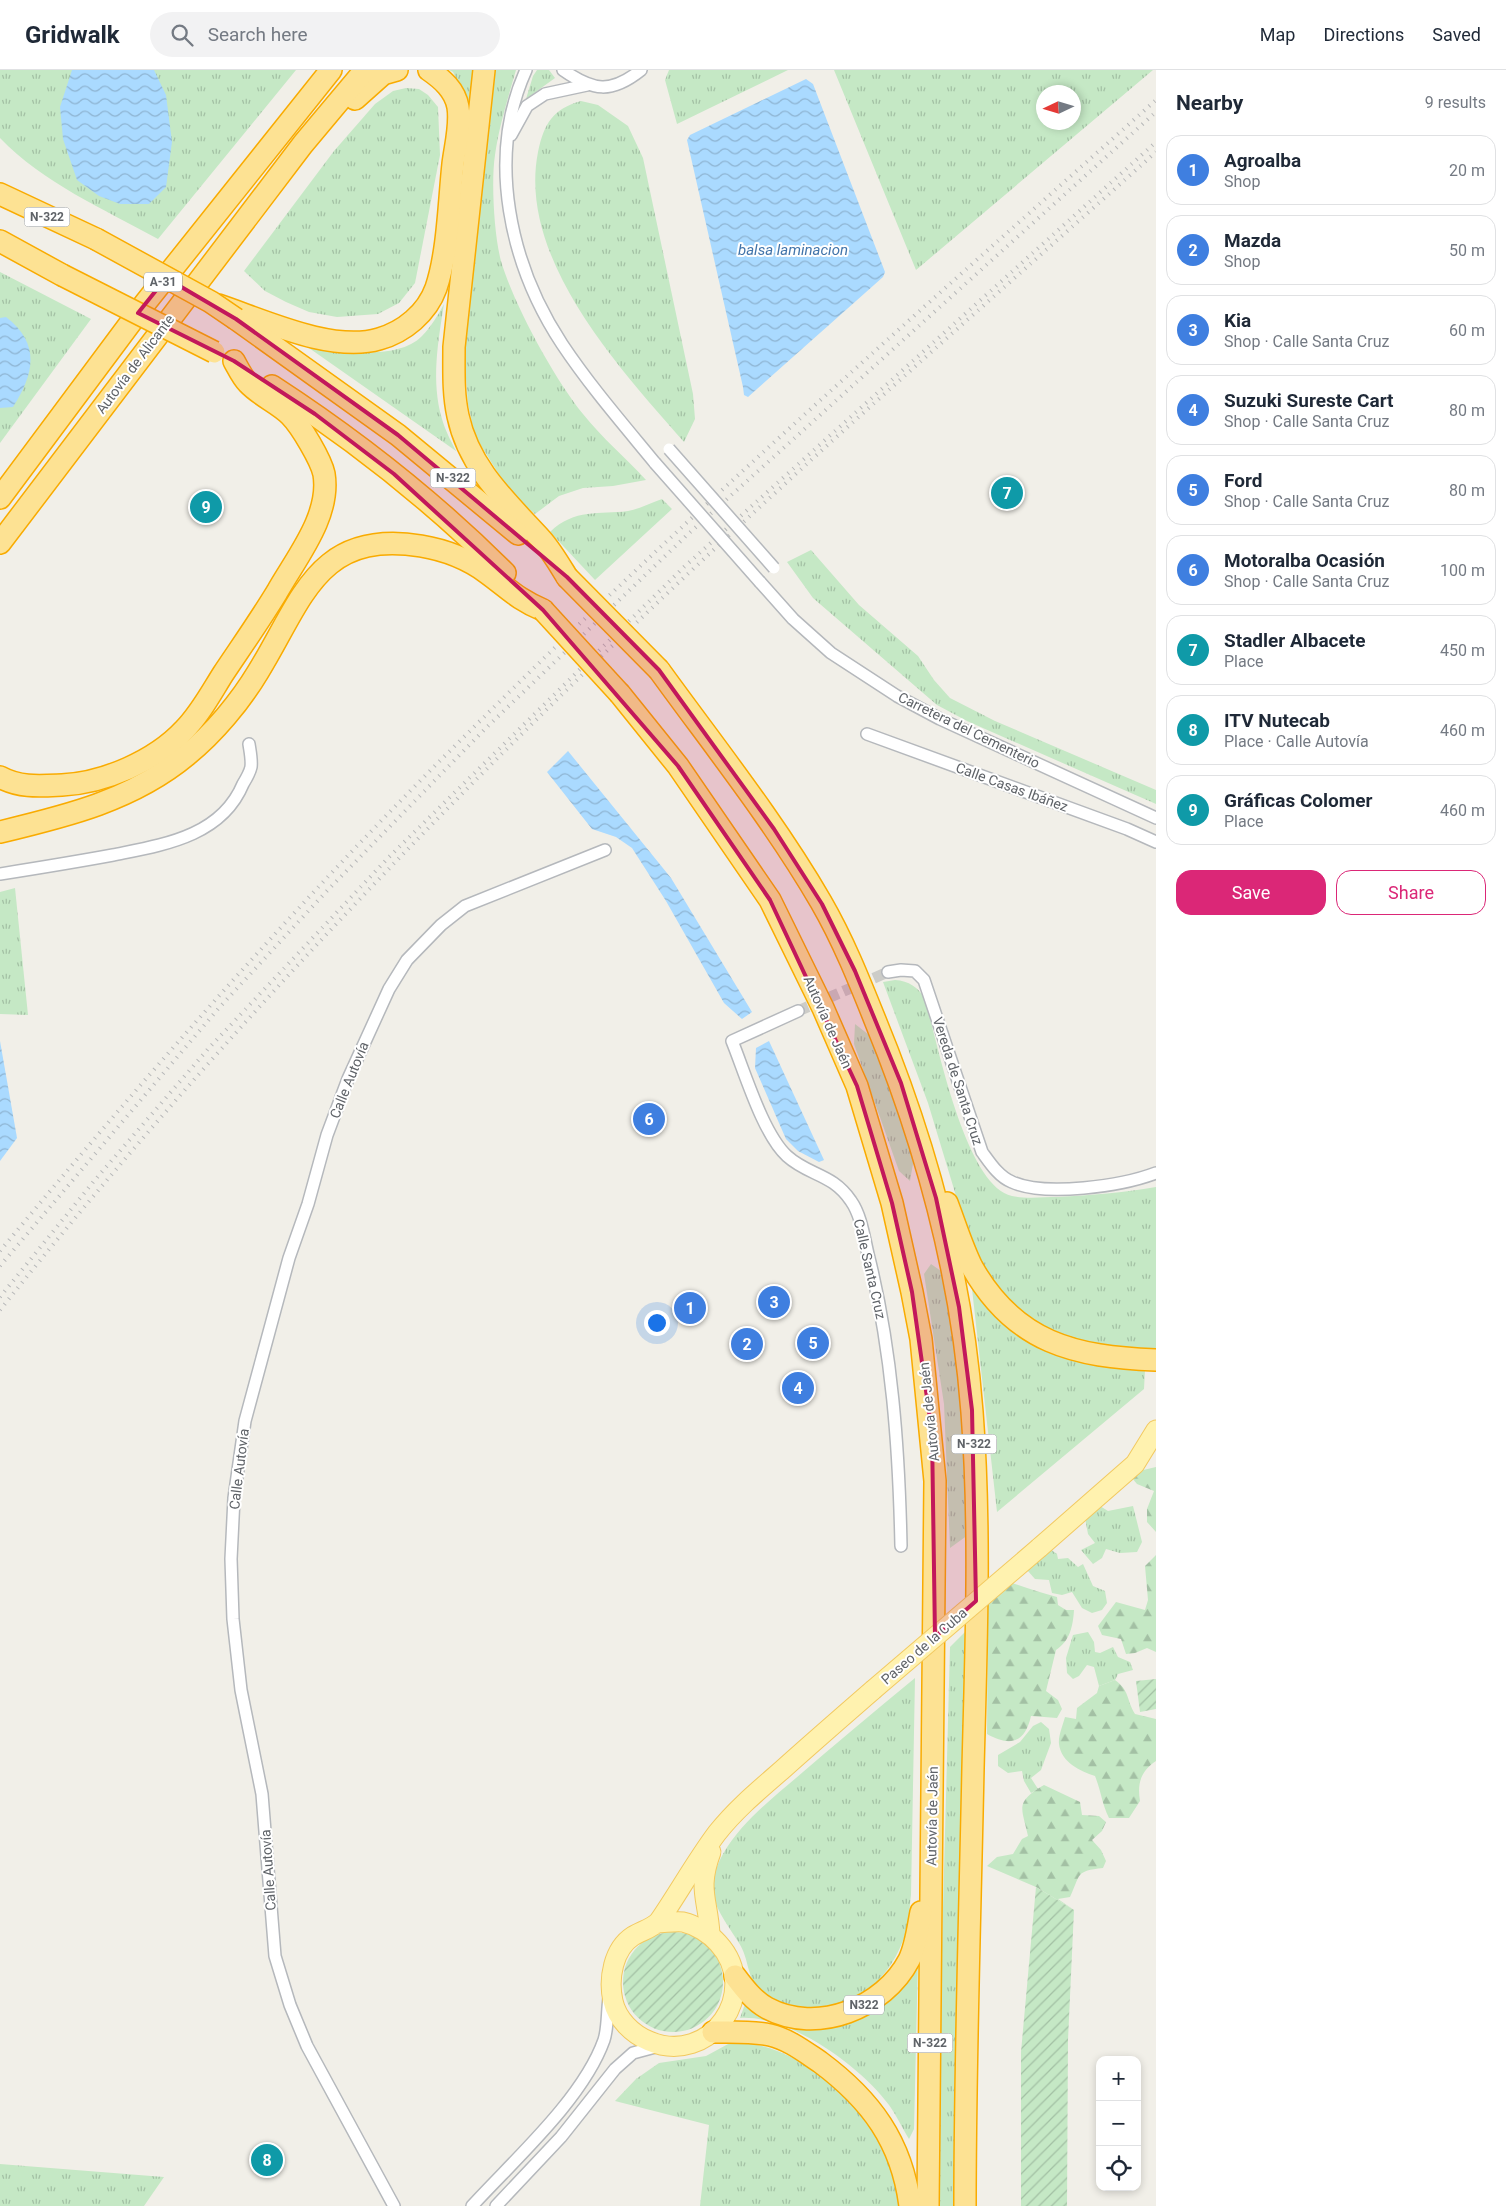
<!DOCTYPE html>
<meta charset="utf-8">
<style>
body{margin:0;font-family:Roboto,sans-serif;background:#f2f2f3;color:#1f2937}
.controls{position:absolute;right:15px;bottom:15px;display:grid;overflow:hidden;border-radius:10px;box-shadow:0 2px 8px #0003}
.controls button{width:45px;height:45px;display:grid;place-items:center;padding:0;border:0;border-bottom:1px solid #e0e1e3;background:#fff;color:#1f2937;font:25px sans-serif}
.compass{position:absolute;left:1036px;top:15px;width:45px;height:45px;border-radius:50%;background:#fff;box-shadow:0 2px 8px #0003;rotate:266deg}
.you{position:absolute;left:656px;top:1252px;width:18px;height:18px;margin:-12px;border:4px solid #fff;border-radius:50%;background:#1a73e8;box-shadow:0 0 0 8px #1a73e833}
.badge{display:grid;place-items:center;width:32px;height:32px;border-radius:50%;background:#db2777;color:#fff;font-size:16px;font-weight:700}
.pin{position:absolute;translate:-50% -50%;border:2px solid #fff;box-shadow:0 1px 5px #0006}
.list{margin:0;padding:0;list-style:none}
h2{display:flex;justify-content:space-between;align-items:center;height:65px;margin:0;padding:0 20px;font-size:21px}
h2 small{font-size:16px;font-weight:400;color:#747a83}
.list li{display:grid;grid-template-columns:32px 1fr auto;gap:15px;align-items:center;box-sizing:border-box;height:70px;margin:0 10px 10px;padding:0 10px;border:1px solid #e0e1e3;border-radius:15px}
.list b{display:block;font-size:19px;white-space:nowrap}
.list p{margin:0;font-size:16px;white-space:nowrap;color:#747a83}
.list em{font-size:16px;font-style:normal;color:#747a83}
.actions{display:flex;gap:10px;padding:15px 20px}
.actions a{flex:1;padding:11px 0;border:1px solid #db2777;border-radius:15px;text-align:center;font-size:18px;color:#db2777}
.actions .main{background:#db2777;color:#fff}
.icon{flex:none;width:28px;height:28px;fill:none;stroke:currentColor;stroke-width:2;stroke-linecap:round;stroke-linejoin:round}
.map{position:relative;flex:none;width:1156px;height:2136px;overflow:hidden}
header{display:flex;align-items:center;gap:30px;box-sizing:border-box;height:70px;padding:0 25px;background:#fff;border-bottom:1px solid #e0e1e3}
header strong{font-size:24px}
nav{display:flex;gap:28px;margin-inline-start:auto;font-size:18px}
.search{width:350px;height:45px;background:#f2f2f3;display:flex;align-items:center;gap:12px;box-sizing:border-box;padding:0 18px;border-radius:28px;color:#747a83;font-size:19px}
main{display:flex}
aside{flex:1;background:#fff}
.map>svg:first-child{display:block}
.grass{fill:url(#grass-tufts);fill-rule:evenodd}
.forest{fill:url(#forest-firs)}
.garden{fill:url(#garden-furrows)}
.water{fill:url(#water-waves)}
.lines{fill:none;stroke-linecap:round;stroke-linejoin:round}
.minor-tunnel{stroke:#ccccc8;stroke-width:11;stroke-dasharray:11 5.5;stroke-linecap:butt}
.minor-casing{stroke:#b5b8bc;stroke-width:14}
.primary-casing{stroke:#f2c960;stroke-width:21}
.motorway-casing{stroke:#f9ab00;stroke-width:24}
.minor{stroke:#fff;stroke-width:11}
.primary{stroke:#fff2af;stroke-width:19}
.motorway{stroke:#fde293;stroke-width:21}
.rail{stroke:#b6b7b8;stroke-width:4;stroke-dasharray:1 6;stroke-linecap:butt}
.minor-bridge-casing{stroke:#b5b8bc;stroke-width:14;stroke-linecap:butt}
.primary-bridge-casing{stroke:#f2c960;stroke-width:21;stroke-linecap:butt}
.motorway-bridge-casing{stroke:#f9ab00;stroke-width:24;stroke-linecap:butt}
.minor-bridge{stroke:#fff;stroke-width:11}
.primary-bridge{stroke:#fff2af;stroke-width:19}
.motorway-bridge{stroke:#fde293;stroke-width:21}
.marked{fill:#c2185b;fill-opacity:0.2;stroke:#c2185b;stroke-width:4;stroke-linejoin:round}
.labels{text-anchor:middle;stroke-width:4;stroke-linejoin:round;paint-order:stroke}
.shield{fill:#fff;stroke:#8f9295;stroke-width:1}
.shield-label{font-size:12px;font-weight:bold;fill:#5f6368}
.street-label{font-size:14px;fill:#5f6368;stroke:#fff}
.water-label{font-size:15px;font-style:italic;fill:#4174aa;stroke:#fff}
</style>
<header>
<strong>Gridwalk</strong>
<div class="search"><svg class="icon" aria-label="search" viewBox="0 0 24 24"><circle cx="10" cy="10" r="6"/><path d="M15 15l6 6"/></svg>Search here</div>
<nav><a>Map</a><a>Directions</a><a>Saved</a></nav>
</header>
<main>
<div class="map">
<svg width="1156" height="2136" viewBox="0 0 1156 2136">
<defs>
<pattern id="grass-tufts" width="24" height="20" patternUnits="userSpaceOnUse" patternTransform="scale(1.25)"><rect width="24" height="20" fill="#c5e8c5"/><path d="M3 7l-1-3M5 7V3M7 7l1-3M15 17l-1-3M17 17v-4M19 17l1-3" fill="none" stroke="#a3c0a4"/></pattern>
<pattern id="forest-firs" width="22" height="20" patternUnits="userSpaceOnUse" patternTransform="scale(1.25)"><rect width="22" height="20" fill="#c5e8c5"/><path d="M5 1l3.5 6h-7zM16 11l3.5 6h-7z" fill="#a3c0a4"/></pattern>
<pattern id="garden-furrows" width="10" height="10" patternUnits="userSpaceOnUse" patternTransform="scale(1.25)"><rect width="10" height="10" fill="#c5e8c5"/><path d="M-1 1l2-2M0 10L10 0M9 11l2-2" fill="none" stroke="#a3c0a4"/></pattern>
<pattern id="water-waves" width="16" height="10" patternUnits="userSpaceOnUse" patternTransform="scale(1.25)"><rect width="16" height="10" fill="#aadaff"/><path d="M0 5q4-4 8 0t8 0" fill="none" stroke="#8eb4d2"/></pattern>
</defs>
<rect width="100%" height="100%" fill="#f1efe8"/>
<g class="grass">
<path d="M 0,0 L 296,0 L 158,169 C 104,139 43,113 0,68 Z"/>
<polygon points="449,0 474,0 468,33 453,2"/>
<path d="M 492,0 L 516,0 C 508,28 499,56 495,85 C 491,111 494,165 501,191 C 514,235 554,308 583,344 C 602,368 626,388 646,410 L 613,416 L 583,418 L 559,426 L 535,444 L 513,425 L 498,403 L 475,366 L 468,334 L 463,270 Z"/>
<polygon points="537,0 549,0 555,8 526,29 533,6"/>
<polygon points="669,0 788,0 677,54 665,10"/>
<path d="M 834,0 L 1153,0 L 916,200 ZM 1044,22 L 1074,22 L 1074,52 L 1044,52 Z"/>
<polygon points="406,18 419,19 428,25 438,37 440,85 415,213 399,233 378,244 337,247 309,242 286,232 265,221 244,201 334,81 375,34 393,21"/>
<path d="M 581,31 L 598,35 L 628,56 L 643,88 L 693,324 L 695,349 L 684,372 C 620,299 517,188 538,82 C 544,53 553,39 581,31 Z"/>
<polygon points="0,202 91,249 0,373"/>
<path d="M 444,234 C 438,272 431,311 442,349 C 445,360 451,371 456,381 L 309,278 C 340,281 398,291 422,266 C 431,257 438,245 444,234 Z"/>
<path d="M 662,429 L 672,439 L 595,510 L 550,462 C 575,438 599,445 628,441 C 639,439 651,433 662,429 Z"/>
<polygon points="811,480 859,535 918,586 934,610 950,628 995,651 1156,720 1156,734 967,651 937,635 813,528 787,492"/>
<polygon points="15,818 28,945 0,944 0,822"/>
<path d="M 895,910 C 909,911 918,917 925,929 C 937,971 965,1116 1012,1126 C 1026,1129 1043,1127 1058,1127 C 1091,1125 1123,1123 1156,1117 L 1156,1278 L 1114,1279 L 1086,1273 L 1059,1264 L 1038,1253 L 1016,1237 L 984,1201 L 966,1159 L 928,1033 L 883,912 Z"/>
<polygon points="855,954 873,968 893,1021 914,1088 910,1111 899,1101 854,974"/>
<path d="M 931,1194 L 941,1201 C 961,1288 964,1376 968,1465 L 950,1478 L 944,1334 L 924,1204 Z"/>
<polygon points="971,1210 1097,1294 1120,1299 1145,1300 1144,1319 997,1442"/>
<polygon points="1100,1436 1108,1441 1133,1436 1142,1472 1137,1482 1120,1483 1106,1479 1102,1488 1093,1494 1081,1480 1095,1473 1088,1464 1085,1448"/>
<polygon points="1050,1479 1057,1484 1058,1489 1068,1488 1078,1497 1083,1494 1093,1516 1105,1521 1107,1533 1102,1540 1092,1543 1082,1538 1072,1522 1062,1525 1052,1523 1049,1510 1035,1509 1027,1500"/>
<polygon points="968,1559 955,2136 935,2136 950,1577"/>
<polygon points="1088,1562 1094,1572 1095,1582 1100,1583 1113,1577 1118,1587 1130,1592 1133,1600 1118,1604 1115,1610 1099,1616 1094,1597 1087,1595 1079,1606 1073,1609 1067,1603 1066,1588 1073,1565"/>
<path d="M 915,1608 L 911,1825 C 909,1841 909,1858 902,1873 C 886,1914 847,1945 802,1938 C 788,1935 772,1931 760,1921 C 747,1909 749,1888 739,1873 C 719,1841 701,1824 723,1784 C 741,1753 769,1731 796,1708 C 835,1674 875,1641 915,1608 Z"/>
<polygon points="1041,1652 1049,1659 1051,1673 1041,1700 1031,1708 1038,1719 1031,1723 1024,1711 1022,1701 1008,1703 998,1696 998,1685 1020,1672 1033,1656"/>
<path d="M 918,1891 L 914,2059 L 909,2069 C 902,2058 897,2046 889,2035 C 860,1996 790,1945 740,1948 L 745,1934 L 809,1958 L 831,1958 L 847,1952 Z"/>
<path d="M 730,1973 C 739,1973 748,1973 757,1975 C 804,1984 857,2030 880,2071 C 891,2091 895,2114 900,2136 L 700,2136 L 709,2055 L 615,2031 L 636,2009 L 659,1993 L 706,1986 Z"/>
<polygon points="0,2094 164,2107 144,2136 0,2136"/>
</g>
<g class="forest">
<polygon points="1156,1397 1156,1462 1147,1452 1147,1439 1154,1421 1137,1414 1132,1408 1139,1401"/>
<polygon points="1156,1485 1156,1582 1147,1578 1135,1583 1126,1584 1121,1569 1102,1565 1098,1556 1116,1532 1145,1540 1148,1530 1145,1496"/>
<path d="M 1012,1513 C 1028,1518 1041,1523 1057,1527 L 1058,1535 L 1066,1540 L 1074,1540 C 1073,1556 1070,1571 1056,1580 L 1046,1621 L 1058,1630 L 1062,1639 L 1057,1648 L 1031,1646 C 1025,1673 1010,1677 987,1664 L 988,1535 Z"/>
<path d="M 1115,1610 C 1130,1621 1126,1629 1135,1644 L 1156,1649 L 1156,1691 C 1141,1701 1137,1713 1140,1731 L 1129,1748 L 1109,1748 C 1102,1734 1101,1721 1095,1706 C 1080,1701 1061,1692 1059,1674 C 1058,1666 1063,1655 1065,1647 L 1076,1649 L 1077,1638 L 1097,1623 L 1099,1616 Z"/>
<path d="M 1044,1715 L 1080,1732 L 1082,1745 L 1099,1746 L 1106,1752 L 1102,1761 L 1092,1770 L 1101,1780 L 1106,1791 L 1103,1798 C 1075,1801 1081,1804 1070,1827 L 1058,1829 L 1074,1840 L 1036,1817 L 987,1796 L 997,1787 L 1013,1784 L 1022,1769 L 1028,1766 C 1022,1737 1014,1733 1044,1715 Z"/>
</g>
<g class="garden">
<polygon points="1156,1609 1156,1639 1140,1642 1136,1611"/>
<polygon points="1036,1817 1074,1840 1068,1970 1067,2136 1021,2136 1021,1982"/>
<circle cx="673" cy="1912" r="50"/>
</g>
<g class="water">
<polygon points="72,0 154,0 166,25 172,72 166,117 149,134 120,134 99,126 77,110 63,69 60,37"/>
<polygon points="806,9 813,14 885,202 883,207 748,327 744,325 743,317 687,70 690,65"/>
<path d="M 6,247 C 41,274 34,304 13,337 L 0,338 L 0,248 Z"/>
<polygon points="568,681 671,808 752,942 742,949 724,933 666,831 632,778 616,767 592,759 547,702"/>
<polygon points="0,971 17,1068 0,1091"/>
<polygon points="769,971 824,1090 819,1092 798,1081 786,1069 755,998 756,978"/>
</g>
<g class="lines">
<polyline class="minor-tunnel" points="798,941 888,902"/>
<defs>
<g id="minor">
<path d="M 526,0 C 486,88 510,195 562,274 C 590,316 623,354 655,393"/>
<path d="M 563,0 C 593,21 611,24 641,0"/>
<polyline points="511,65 527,36 545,24 587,15"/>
<polyline points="760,512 793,549 831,583 897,626 940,649 1156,748"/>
<polyline points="867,664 1127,759 1156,772"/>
<path d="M 0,804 C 38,798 75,792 113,785 C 162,775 221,767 243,714 C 246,709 250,702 251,697 C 252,690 250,681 249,674"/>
<path d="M 888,902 L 901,900 L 915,901 L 924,910 L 982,1082 C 990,1093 999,1107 1012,1112 C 1045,1127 1122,1116 1156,1103"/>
<path d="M 798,941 L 732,971 C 745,1003 763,1064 787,1086 C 809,1106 832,1103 851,1131 C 861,1145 864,1167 868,1184 C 892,1279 899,1379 901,1476"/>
<polyline points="394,2136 307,1976 290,1935 275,1886 262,1724 241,1620 233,1549 231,1489 234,1428 245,1351 289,1188 308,1134 327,1065 348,1009 389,919 407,890 441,855 465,836 605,780"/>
<path d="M 472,2136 C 514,2090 583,2029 604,1970 C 608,1958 607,1941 609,1928"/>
<polyline points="496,2136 561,2067 615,1999 633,1983 659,1976"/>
</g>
<g id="primary">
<polyline points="1039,1478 1135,1394 1156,1360"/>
<path d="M 657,1853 C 665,1853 675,1851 683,1852 C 696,1855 710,1864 718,1873 C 763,1922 710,1997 649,1971 C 632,1964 617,1949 613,1931 C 608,1909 613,1879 633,1866 C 641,1861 653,1858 659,1851 C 679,1822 696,1791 717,1763 C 736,1739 759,1720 782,1700 C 812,1673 842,1647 873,1620"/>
<path d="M 710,1864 C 708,1829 697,1820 711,1782"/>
</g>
<g id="motorway">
<path d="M 484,0 L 454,277 C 454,301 453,323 458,346 C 469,398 507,432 541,469 C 551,480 559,494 567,507"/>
<polyline points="355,29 383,4 397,0"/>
<polyline points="0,124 96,169"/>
<polyline points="0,171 62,205"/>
<path d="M 218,235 C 263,250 332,283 379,269 C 404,262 427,243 436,218 C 448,183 449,131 453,94 C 455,77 461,55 458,37 C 455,20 442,9 429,0"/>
<polyline points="236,249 398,365 518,464"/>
<path d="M 272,316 C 355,370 435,433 505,503"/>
<polyline points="0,428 146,232 331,0"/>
<polyline points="0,473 303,74 365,0"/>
<path d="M 659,600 C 714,676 774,751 821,832 C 843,870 859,910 875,950 C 926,1074 962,1208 972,1342 C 981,1460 976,1580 973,1698 C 970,1844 965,1990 965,2136"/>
<polyline points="620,624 678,696 770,830 823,938 857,1016 892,1133 912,1222 921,1269 935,1411 928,2136"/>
<path d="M 0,707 C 20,718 40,716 62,715 C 104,713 155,691 184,660 C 200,644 211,623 223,604 C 241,577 260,550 277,522 C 296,488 331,446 324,404 C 321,390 301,356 290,345 C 278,333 260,326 248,313 C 242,307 238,298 234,291"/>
<path d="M 0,762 C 67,746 133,730 187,685 C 214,663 240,632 258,602 C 302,531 317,459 421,476 C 445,480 468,489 487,503 C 509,519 517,529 543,540"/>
<path d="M 947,1133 C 955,1154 962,1177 972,1197 C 1015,1273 1075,1287 1156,1290"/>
<path d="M 735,1906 C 744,1918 754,1931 767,1938 C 817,1965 884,1938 909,1890 C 916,1876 918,1857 921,1842"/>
<path d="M 713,1962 C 732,1962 751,1961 770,1965 C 788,1969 805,1982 820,1992 C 871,2030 902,2072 910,2136"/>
</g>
</defs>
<use href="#minor" class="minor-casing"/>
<use href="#primary" class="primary-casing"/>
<use href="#motorway" class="motorway-casing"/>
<use href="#minor" class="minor"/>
<use href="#primary" class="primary"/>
<use href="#motorway" class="motorway"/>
<g class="rail">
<path d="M 0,1181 C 152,998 309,819 479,652 C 696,436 928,234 1156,30"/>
<polyline points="0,1196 218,939 325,823 487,657 686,466 1156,42"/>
<polyline points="0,1227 94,1111 208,979 388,788 684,497 1156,72"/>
<path d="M 0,1240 C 211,976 445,732 691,501 C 843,358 1001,221 1156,82"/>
</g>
<defs>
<g id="minor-bridge">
<polyline points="669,379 774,498"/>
<polyline points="655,393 760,512"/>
</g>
<polyline id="primary-bridge" points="873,1620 1039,1478"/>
<g id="motorway-bridge">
<polyline points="96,169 211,232 236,249"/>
<polyline points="62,205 214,282"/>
<polyline points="567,507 659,600"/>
<polyline points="543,540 620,624"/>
</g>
</defs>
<use href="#minor-bridge" class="minor-bridge-casing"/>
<use href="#primary-bridge" class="primary-bridge-casing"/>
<use href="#motorway-bridge" class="motorway-bridge-casing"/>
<use href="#minor-bridge" class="minor-bridge"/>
<use href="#primary-bridge" class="primary-bridge"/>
<use href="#motorway-bridge" class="motorway-bridge"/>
</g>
<path class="marked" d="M 166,208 L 236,249 L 398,365 L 567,507 L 659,600 L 774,759 L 822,834 L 855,901 L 901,1013 L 936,1128 L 959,1237 L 972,1340 L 976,1531 L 935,1567 L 932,1363 L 912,1222 L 892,1133 L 857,1016 L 770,830 L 678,696 L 543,540 L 394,404 L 315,344 L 234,291 L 138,243 Z"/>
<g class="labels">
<g class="shield">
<rect x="24.5" y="137.5" width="45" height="19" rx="4"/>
<rect x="144" y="202.5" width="38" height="19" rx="4"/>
<rect x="430.5" y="398.5" width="45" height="19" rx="4"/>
<rect x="951.5" y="1364.5" width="45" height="19" rx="4"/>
<rect x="844" y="1925.5" width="40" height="19" rx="4"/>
<rect x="907.5" y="1963.5" width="45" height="19" rx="4"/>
</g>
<g class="shield-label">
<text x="47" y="151">N-322</text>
<text x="163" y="216">A-31</text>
<text x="453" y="412">N-322</text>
<text x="974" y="1378">N-322</text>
<text x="864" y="1939">N322</text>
<text x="930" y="1977">N-322</text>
</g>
<g class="street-label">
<text transform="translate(135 294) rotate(-53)" y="5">Autovía de Alicante</text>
<text transform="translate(969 660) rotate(26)" y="5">Carretera del Cementerio</text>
<text transform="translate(1012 717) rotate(20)" y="5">Calle Casas Ibáñez</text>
<text transform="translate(828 952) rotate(66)" y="5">Autovía de Jaén</text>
<text transform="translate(349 1010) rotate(-68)" y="5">Calle Autovía</text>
<text transform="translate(958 1011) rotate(72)" y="5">Vereda de Santa Cruz</text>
<text transform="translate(870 1199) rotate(77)" y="5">Calle Santa Cruz</text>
<text transform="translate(929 1342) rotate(-96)" y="5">Autovía de Jaén</text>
<text transform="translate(239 1399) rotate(-83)" y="5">Calle Autovía</text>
<text transform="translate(924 1576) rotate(-41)" y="5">Paseo de la Cuba</text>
<text transform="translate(932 1746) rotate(-89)" y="5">Autovía de Jaén</text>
<text transform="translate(268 1800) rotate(-94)" y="5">Calle Autovía</text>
</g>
<g class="water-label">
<text x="793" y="185">balsa laminacion</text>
</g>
</g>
</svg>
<div class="controls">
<button>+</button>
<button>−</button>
<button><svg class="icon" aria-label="locate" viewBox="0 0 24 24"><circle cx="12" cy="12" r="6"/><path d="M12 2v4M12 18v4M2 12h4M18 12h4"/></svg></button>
</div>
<svg class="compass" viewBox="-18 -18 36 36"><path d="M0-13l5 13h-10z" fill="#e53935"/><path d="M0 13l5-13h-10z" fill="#747a83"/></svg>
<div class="you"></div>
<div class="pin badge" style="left:690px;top:1238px;background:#3f7fe0">1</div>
<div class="pin badge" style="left:747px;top:1274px;background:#3f7fe0">2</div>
<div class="pin badge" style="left:774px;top:1232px;background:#3f7fe0">3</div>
<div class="pin badge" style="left:798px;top:1318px;background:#3f7fe0">4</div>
<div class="pin badge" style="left:813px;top:1273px;background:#3f7fe0">5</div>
<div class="pin badge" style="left:649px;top:1049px;background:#3f7fe0">6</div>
<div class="pin badge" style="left:1007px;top:423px;background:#0f9aa8">7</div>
<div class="pin badge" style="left:267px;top:2090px;background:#0f9aa8">8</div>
<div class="pin badge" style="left:206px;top:437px;background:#0f9aa8">9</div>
</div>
<aside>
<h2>Nearby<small>9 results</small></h2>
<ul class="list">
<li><span class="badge" style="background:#3f7fe0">1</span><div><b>Agroalba</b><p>Shop</p></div><em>20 m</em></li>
<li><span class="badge" style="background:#3f7fe0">2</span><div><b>Mazda</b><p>Shop</p></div><em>50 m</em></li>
<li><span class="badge" style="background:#3f7fe0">3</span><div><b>Kia</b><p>Shop · Calle Santa Cruz</p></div><em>60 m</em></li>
<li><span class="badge" style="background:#3f7fe0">4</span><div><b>Suzuki Sureste Cart</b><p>Shop · Calle Santa Cruz</p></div><em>80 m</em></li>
<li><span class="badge" style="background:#3f7fe0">5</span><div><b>Ford</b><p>Shop · Calle Santa Cruz</p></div><em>80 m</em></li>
<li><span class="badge" style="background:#3f7fe0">6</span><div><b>Motoralba Ocasión</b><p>Shop · Calle Santa Cruz</p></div><em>100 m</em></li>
<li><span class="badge" style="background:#0f9aa8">7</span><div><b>Stadler Albacete</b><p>Place</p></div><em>450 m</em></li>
<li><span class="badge" style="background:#0f9aa8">8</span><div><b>ITV Nutecab</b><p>Place · Calle Autovía</p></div><em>460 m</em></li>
<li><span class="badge" style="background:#0f9aa8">9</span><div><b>Gráficas Colomer</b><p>Place</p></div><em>460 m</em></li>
</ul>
<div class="actions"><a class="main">Save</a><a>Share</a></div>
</aside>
</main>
